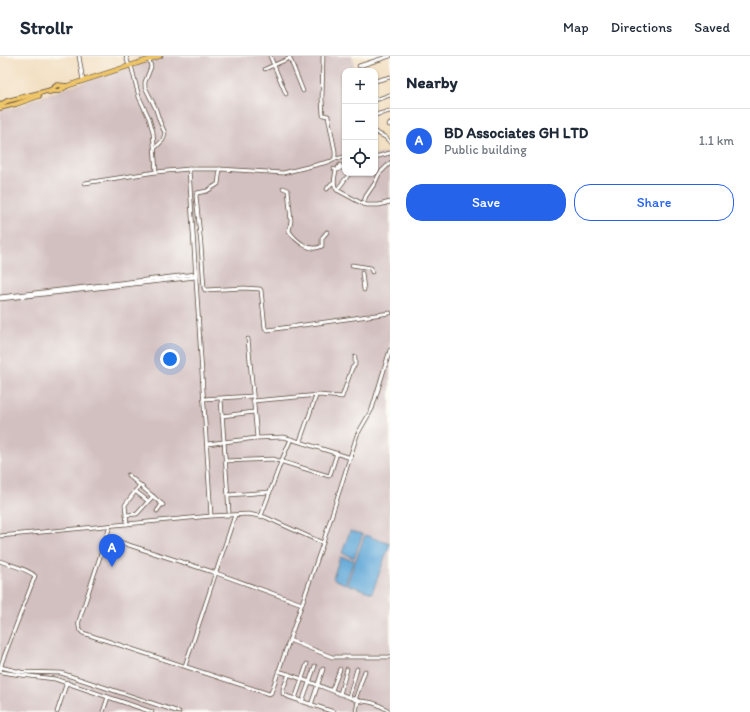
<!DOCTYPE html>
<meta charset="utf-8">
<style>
body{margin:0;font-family:Itim,sans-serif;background:#f6f6f7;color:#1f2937}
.controls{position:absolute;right:12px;top:12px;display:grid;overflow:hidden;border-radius:8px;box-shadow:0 1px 3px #0004}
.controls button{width:36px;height:36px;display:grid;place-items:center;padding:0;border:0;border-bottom:1px solid #e0e1e3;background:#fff;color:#1f2937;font:20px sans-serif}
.you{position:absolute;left:170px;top:303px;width:14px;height:14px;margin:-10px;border:3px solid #fff;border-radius:50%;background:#1a73e8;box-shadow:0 0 0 6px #1a73e833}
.badge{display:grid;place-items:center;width:26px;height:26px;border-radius:50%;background:#2563eb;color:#fff;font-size:13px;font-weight:700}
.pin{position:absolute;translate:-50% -33px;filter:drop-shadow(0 1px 2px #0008)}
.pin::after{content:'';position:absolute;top:21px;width:14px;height:12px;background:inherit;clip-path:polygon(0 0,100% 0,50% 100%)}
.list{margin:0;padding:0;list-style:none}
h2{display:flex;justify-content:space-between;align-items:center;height:52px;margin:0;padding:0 16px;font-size:17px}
h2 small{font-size:13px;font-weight:400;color:#747a83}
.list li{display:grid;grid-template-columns:26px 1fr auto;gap:12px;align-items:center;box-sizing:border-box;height:64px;padding:0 16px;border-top:1px solid #e0e1e3}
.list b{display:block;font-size:15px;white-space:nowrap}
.list p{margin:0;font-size:13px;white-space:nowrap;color:#747a83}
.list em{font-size:13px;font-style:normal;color:#747a83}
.actions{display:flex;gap:8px;padding:12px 16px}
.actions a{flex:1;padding:9px 0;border:1px solid #2563eb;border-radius:16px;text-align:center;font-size:14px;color:#2563eb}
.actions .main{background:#2563eb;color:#fff}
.icon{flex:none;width:22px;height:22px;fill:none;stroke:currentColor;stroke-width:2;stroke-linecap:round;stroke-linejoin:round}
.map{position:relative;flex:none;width:390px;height:656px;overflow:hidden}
header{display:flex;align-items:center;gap:24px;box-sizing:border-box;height:56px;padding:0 20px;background:#fff;border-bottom:1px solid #e0e1e3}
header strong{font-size:19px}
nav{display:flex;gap:22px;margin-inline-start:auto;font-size:14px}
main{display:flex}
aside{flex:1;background:#fff}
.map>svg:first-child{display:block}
.industrial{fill:#d2bfbf}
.water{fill:#60a7d7;stroke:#4e687a}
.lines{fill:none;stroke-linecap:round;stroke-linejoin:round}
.minor-casing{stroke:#564536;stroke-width:4.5}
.major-casing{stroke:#564536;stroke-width:5.5}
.minor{stroke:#fff;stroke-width:3}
.major{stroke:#eec569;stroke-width:4}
</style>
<header>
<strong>Strollr</strong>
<nav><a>Map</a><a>Directions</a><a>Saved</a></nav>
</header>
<main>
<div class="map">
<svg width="390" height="656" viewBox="0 0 390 656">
<rect width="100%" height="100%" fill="#fdfcf7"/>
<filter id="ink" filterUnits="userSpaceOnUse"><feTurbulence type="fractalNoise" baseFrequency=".025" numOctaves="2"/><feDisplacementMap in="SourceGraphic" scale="8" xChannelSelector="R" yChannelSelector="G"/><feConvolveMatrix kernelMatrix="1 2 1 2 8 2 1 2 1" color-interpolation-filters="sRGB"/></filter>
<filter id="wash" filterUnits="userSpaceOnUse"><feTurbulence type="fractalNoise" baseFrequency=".012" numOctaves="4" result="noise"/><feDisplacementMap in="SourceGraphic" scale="16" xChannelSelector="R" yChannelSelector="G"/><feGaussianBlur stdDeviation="0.9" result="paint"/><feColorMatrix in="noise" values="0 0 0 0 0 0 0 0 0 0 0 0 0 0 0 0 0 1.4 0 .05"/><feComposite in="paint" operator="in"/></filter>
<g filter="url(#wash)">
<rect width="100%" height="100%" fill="#f2dec0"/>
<polygon class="industrial" points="164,0 352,0 356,15 345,15 345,117 375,117 375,99 390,96 390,656 0,656 0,54 12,52 23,49 27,47 30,44 55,36 68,31"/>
<g class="water">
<polygon points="350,475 362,478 362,480 354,502 342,497"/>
<polygon points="365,479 390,488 372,537 347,528"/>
<polygon points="340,501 354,504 345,528 334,523 333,522"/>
</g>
</g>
<g filter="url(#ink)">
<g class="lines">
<defs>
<g id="minor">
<polyline points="79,0 83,25"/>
<polyline points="126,0 129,10"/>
<polyline points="270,0 286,38"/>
<polyline points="289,0 303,35"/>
<polyline points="149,3 151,11 145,26 145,31 155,51 160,66 165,77 163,84 155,92"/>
<polyline points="131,9 139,41 149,62 153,76 156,116"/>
<polyline points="359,10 390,0"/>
<polyline points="265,13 290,2"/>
<polyline points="375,25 390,21"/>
<polyline points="375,44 390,39"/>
<polyline points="375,59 390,55"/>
<polyline points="389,69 390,68"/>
<polyline points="375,76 385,81 390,86"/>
<polyline points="375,101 390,97"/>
<polyline points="335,103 345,101"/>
<polyline points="390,107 379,118 375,127 366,140 363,148 367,149 379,149 390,146"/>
<polyline points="340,109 338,112 338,114 345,109"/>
<polyline points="189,113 211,460"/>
<polyline points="220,113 218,128 207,135 197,137 196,140 201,189 204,232 205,234 244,232 260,233 261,234 265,272 268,274 390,257"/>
<path d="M 334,113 L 336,114 C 335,121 332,128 337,134 L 363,148"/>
<polyline points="85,127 156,116 189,113 220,113 283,117 332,105 335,102 335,95 328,60 323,59 322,43 323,0"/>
<path d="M 283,132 L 288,134 L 291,165 L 289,175 C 296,185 310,197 322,190 L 322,182 L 327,176"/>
<polyline points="327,133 331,128 334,126"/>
<polyline points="337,134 350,117"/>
<polyline points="352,209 371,212 372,216"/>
<polyline points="362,217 364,234"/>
<polyline points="0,241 196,218"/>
<polyline points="0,243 196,221"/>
<polyline points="248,283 257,382"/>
<polyline points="203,343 253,340"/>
<polyline points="221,343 229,456"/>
<polyline points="253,345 319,339 342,341 352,312 355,309 355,301"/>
<polyline points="222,360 254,356"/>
<polyline points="300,385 316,340"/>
<polyline points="207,388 257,382 284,381 351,402"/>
<polyline points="225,405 273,403 329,420 330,419 337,397"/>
<polyline points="128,419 163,449"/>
<polyline points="135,435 148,445"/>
<polyline points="228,439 270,436"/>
<polyline points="157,455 162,448"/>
<polyline points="126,459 137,458 153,440"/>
<polyline points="261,460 281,406 291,383"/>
<polyline points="127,468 125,449 140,429"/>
<path d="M 0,480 L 211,460 L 248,458 L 265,461 L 323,487 L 271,637 L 269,638 L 83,577 C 79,574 78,570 79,565 L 110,470"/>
<polyline points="107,482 216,517 302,548"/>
<polyline points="323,487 357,379 372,353 390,294"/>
<path d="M 0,505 C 10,509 28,513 35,520 L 2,606 L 0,614"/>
<polyline points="289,584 332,601 390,601"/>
<polyline points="185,610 235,459"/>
<polyline points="0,611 21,616 61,617 179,656"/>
<polyline points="0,614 1,616 21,619 55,623 108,641"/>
<path d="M 278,615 C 305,623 331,635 357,644 C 361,646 365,645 369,646 C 376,647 383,651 389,655"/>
<polyline points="289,618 283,633 283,638 289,641 334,656"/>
<polyline points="332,634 340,613"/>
<polyline points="340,638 347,613"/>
<polyline points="349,641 357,613"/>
<polyline points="295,643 307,608"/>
<polyline points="355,644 365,615"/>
<polyline points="302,646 315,610"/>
<polyline points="311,649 323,613"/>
<polyline points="57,656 67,626"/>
<polyline points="103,656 108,641 152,656"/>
<polyline points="356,656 358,645"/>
</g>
<g id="major">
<polyline points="49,36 53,35 59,35 67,30"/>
<polyline points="0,49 7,45 47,35 52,33 57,29 67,30 73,28 160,0"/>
<polyline points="0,52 16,48 39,40"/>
</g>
</defs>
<use href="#minor" class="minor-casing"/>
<use href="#major" class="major-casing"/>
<use href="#minor" class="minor"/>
<use href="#major" class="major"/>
</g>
</g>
</svg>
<div class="controls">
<button>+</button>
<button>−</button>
<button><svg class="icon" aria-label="locate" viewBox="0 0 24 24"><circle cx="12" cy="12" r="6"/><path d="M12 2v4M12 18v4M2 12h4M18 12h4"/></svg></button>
</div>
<div class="you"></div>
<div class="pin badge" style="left:112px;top:511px">A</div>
</div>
<aside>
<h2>Nearby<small></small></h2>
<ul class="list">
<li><span class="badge">A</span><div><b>BD Associates GH LTD</b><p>Public building</p></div><em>1.1 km</em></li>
</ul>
<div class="actions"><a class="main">Save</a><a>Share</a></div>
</aside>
</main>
